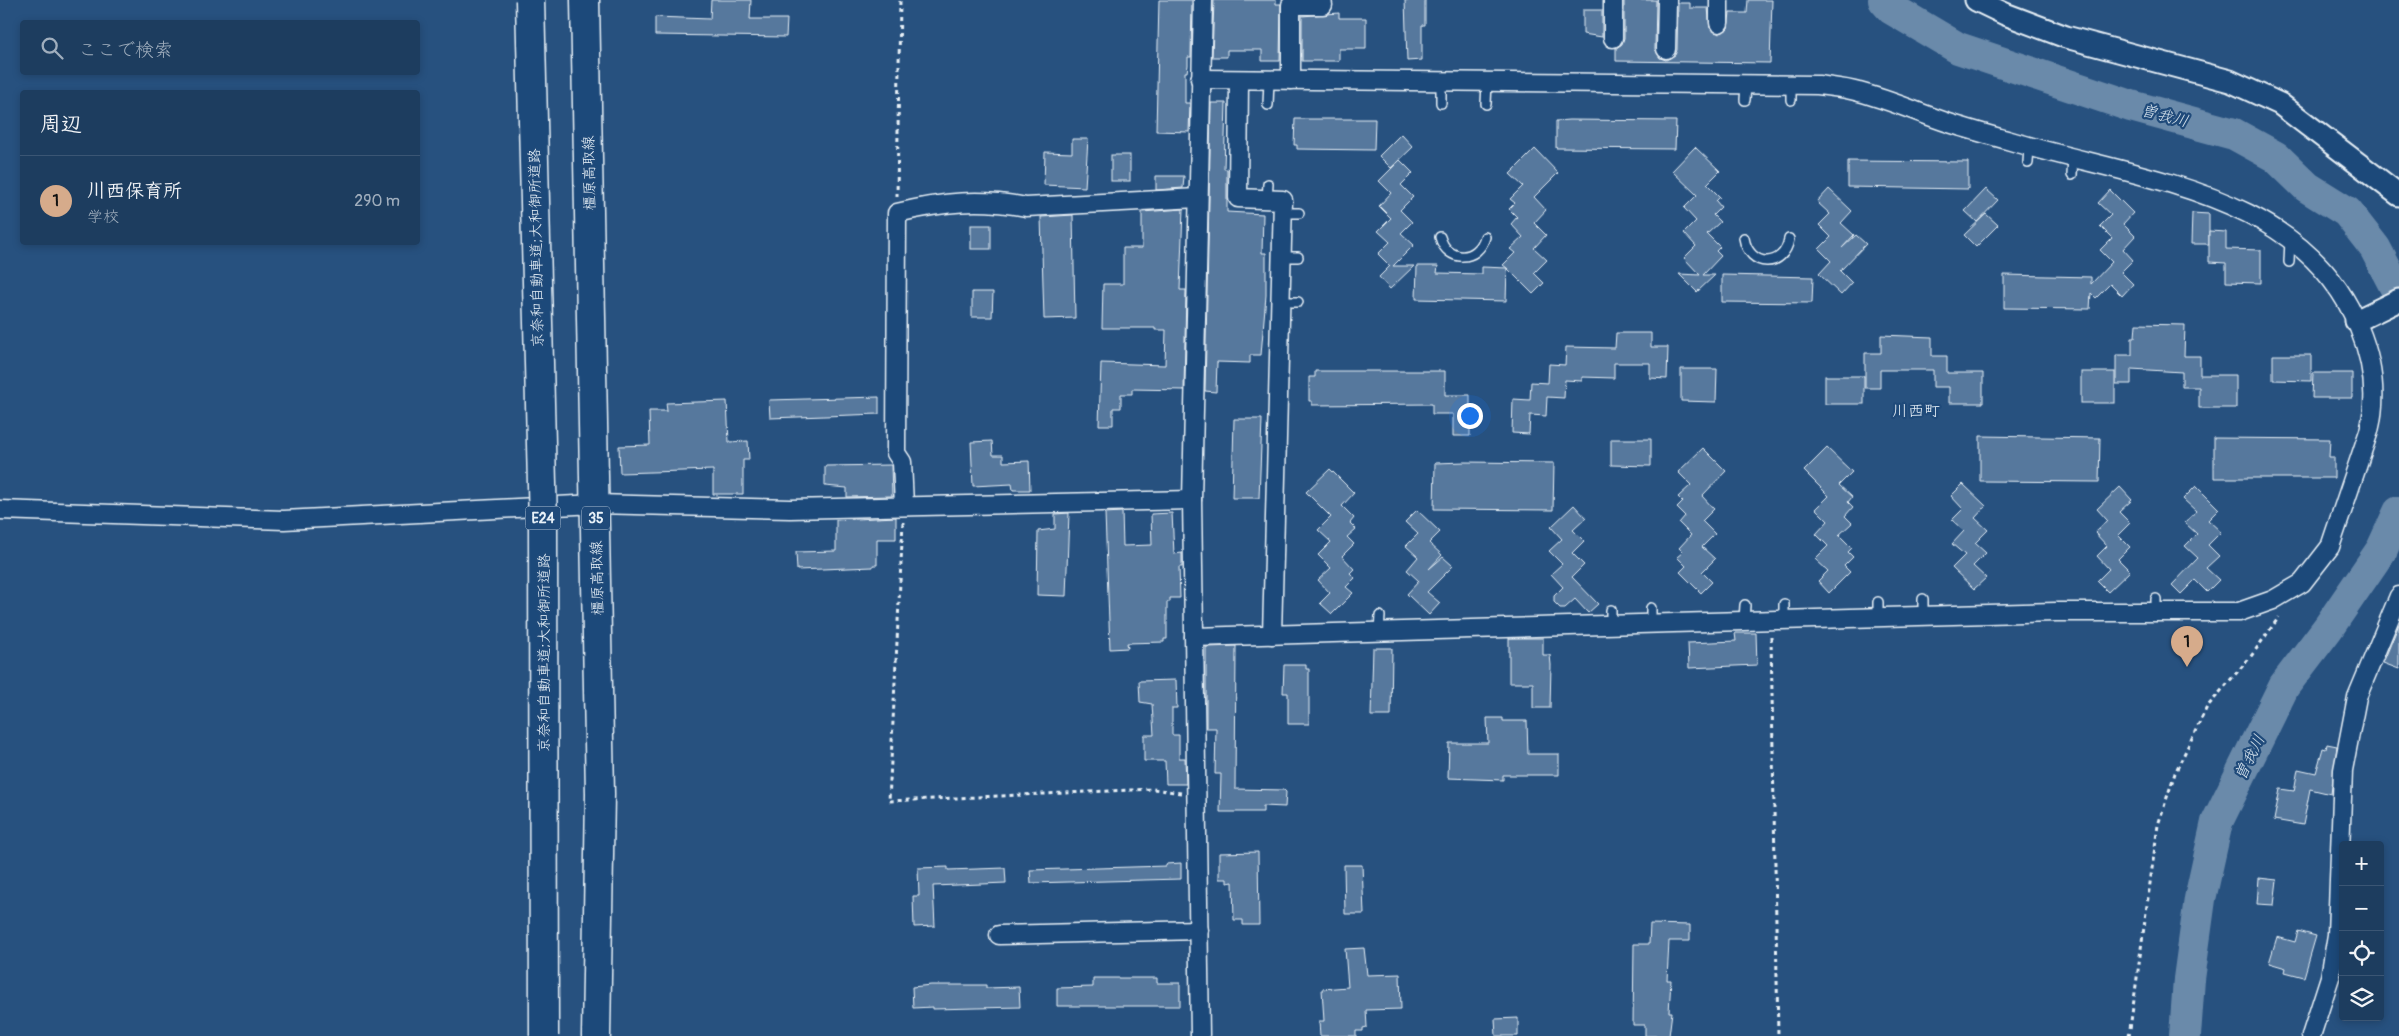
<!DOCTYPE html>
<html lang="ja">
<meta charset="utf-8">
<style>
body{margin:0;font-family:Pangolin,"Klee One",sans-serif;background:#254465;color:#f1f3f6}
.controls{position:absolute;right:15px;bottom:15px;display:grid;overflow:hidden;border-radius:5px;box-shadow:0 2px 8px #0003}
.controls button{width:45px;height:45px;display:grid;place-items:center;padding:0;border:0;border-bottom:1px solid #3b5674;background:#1d3d5f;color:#f1f3f6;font:25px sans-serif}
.you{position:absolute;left:1469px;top:415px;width:18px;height:18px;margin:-12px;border:4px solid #fff;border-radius:50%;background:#1a73e8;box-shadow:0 0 0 8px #1a73e833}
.badge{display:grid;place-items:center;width:32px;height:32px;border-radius:50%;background:#d6ab8b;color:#111;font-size:16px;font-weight:700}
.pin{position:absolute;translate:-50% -41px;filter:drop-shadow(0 1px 2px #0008)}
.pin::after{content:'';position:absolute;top:26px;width:18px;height:15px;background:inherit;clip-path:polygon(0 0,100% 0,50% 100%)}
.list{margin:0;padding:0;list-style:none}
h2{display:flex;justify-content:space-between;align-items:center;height:65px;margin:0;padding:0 20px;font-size:21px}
h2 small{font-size:16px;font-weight:400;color:#a0aebd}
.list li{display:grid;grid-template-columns:32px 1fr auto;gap:15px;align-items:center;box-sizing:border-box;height:90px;padding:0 20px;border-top:1px solid #3b5674}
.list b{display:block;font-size:19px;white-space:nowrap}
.list p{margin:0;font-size:16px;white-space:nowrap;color:#a0aebd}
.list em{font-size:16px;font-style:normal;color:#a0aebd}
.icon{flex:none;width:28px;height:28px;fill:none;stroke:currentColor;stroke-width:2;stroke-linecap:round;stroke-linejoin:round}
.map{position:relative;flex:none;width:2399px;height:1036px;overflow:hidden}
.search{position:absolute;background:#1d3d5f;box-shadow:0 2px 8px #0003;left:20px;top:20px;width:400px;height:55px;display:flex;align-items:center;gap:12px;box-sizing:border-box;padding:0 18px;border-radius:5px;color:#a0aebd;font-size:19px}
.panel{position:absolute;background:#1d3d5f;box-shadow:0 2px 8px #0003;left:20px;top:90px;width:400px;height:155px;border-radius:5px}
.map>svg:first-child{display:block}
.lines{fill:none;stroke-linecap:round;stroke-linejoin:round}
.river{stroke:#6b8aaa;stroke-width:32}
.building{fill:#57789d;stroke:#e8f1f8}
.service-casing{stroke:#e8f1f8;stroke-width:12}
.minor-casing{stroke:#e8f1f8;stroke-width:21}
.tertiary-casing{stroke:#e8f1f8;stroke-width:25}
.primary-casing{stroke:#e8f1f8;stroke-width:31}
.path{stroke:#e8f1f8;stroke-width:3;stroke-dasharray:4 4;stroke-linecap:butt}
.service{stroke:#1f4a7a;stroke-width:9}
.minor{stroke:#1f4a7a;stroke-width:18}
.tertiary{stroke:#1f4a7a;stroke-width:21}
.primary{stroke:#1f4a7a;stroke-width:28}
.motorway-bridge-casing{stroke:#e8f1f8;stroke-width:31;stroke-linecap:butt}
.motorway-bridge{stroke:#1f4a7a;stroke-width:28}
.labels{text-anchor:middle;stroke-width:4.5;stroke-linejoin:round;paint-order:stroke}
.shield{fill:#1f4a7a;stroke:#acbfd2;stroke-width:1}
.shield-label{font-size:14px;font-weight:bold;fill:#e8f1f8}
.street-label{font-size:15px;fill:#e8f1f8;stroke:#1f4a7a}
.water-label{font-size:16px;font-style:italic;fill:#d5e2ec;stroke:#1f4a7a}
.neighbourhood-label{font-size:16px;fill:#e8f1f8;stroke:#1f4a7a}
</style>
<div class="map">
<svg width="2399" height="1036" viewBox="0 0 2399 1036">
<rect width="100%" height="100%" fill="#27517f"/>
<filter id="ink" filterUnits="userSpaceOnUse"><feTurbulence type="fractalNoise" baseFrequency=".02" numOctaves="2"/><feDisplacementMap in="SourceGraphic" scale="10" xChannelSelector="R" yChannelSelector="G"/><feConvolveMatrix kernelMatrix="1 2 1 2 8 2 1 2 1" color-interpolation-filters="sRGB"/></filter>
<g filter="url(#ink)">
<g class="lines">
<g class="river">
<polyline points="1884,0 1892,9 1958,48 2131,106 2234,134 2276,157 2307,187 2347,212 2375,248 2399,294"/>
<polyline points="2185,1036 2189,979 2200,899 2217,822 2284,686 2328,628 2382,549 2399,512"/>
</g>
</g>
<g class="building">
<polygon points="711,0 751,0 750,19 787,19 786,37 655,35 655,17 710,19"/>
<polygon points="1159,0 1192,0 1191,57 1188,57 1188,65 1187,72 1185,72 1185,103 1190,103 1189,132 1156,131"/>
<polygon points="1214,0 1276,0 1276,4 1281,4 1280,61 1262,61 1262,50 1227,50 1227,57 1212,57"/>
<polygon points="1405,0 1425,0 1425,25 1422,25 1422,60 1407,61"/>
<polygon points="1624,0 1656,0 1655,49 1660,58 1666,60 1675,55 1677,50 1678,3 1690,3 1690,8 1708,8 1710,28 1719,34 1728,28 1730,13 1747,13 1748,0 1772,0 1770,63 1616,61 1616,48 1622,44 1624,38"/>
<polygon points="1583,10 1602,10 1602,37 1583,34"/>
<polygon points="1339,13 1339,18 1366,18 1366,49 1339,49 1339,61 1302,61 1302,16"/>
<polygon points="1211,103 1226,103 1224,169 1227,169 1227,212 1263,214 1262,253 1266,253 1266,295 1261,355 1250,355 1250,363 1217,362 1216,392 1205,391"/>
<polygon points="1295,119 1375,119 1374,150 1297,149 1297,145 1294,145"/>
<polygon points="1569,120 1676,121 1675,149 1556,148 1556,121"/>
<polygon points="1401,134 1413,147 1391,168 1379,156"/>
<polygon points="1072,139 1088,139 1085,187 1044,185 1045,152 1072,153"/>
<polygon points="1695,147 1720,171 1707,184 1720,197 1716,201 1721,207 1713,215 1720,222 1707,234 1720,247 1716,251 1721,256 1703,275 1715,275 1697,292 1679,274 1700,275 1684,258 1696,246 1684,233 1696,221 1684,208 1697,195 1672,171"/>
<polygon points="1535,149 1558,173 1534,197 1546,210 1534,223 1546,235 1534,248 1547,260 1534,273 1544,283 1533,294 1507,268 1506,301 1416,299 1417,266 1438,266 1437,273 1482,274 1482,267 1507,268 1503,265 1515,253 1510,249 1523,237 1511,224 1517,217 1509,209 1515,203 1510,199 1523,186 1510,174"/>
<rect x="1111" y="155" width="19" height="26"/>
<polygon points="1400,160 1413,173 1401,185 1413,197 1400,210 1412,222 1401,233 1414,245 1393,266 1414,266 1390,289 1379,277 1390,266 1378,254 1390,242 1378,231 1391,218 1379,206 1391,193 1379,181"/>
<polygon points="1848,161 1968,162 1968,189 1848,187"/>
<polygon points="1156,176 1184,176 1183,188 1156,190"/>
<polygon points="1829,189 1852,211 1841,223 1854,235 1842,248 1856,235 1866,244 1840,271 1852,283 1841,295 1819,274 1831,261 1819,249 1831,237 1819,225 1830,214 1817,202"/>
<polygon points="1986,189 1998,200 1977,222 1965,211"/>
<polygon points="2110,190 2133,213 2123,224 2135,236 2123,249 2133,260 2121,272 2133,284 2122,296 2110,284 2096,298 2091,293 2090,309 2004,308 2004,275 2091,277 2091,284 2112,262 2100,250 2112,238 2100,226 2111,215 2098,203"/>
<polygon points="1183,209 1180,290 1186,290 1184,390 1132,389 1132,394 1121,394 1121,408 1113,408 1113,425 1099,425 1101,363 1165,365 1166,330 1155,330 1155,328 1102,328 1103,284 1123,284 1123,248 1142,248 1142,212"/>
<polygon points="2192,213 2209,214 2209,244 2191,244"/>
<polygon points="1986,214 1998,225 1976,247 1964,235"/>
<polygon points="1073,215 1075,318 1044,319 1041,217"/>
<rect x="971" y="225" width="20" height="24"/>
<polygon points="2209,231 2226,232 2226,249 2261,250 2261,283 2226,282 2226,263 2209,262"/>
<polygon points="1722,275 1813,277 1812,303 1722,302"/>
<polygon points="972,292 993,292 992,317 972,317"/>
<polygon points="2136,324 2185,325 2184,356 2200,356 2200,375 2236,375 2236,408 2199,408 2199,387 2182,387 2182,372 2131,369 2131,384 2116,384 2116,355 2132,355 2132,337 2135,337"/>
<polygon points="1616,333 1651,333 1651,347 1668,347 1667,379 1650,378 1650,363 1614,363 1614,378 1582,377 1582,381 1565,380 1564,398 1547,397 1546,416 1530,415 1529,434 1512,433 1513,399 1530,400 1531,382 1548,383 1549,364 1565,365 1566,347 1615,348"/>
<polygon points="1881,335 1932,337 1932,356 1947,356 1947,373 1983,373 1983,403 1949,403 1949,387 1933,387 1933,370 1880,370 1880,388 1865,388 1865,353 1881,353"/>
<polygon points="2273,355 2311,355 2311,381 2273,380"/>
<polygon points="1681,369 1717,369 1716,402 1681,401"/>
<polygon points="1315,371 1445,371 1445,395 1470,395 1470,436 1453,436 1453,414 1432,414 1432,404 1312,405 1312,401 1309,401 1309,377 1315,377"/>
<rect x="2081" y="372" width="34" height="31"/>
<polygon points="2313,373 2352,373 2352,398 2312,398"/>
<rect x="1825" y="376" width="39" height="28"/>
<polygon points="879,397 879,414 770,418 769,400"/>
<polygon points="727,401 729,442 748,441 749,460 743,460 743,494 713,494 713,470 620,473 619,446 650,445 649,411 667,411 666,403"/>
<polygon points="1234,419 1262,419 1259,498 1232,498"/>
<polygon points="1980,436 2100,438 2099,482 1980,481"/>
<polygon points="2214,438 2330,439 2329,457 2334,457 2334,478 2214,478"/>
<polygon points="1611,439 1651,439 1651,466 1611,465"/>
<polygon points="992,441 993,455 1003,455 1003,462 1029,461 1030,490 1013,490 1012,484 973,486 971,442"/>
<polygon points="1703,448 1726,471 1702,496 1714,509 1702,521 1715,534 1702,547 1715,559 1702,572 1712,582 1701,593 1680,572 1686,566 1677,557 1683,552 1679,548 1691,535 1679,523 1685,516 1677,508 1683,502 1678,497 1691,485 1678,472"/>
<polygon points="1827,448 1852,472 1839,485 1852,497 1848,502 1853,507 1845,516 1852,523 1839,535 1852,548 1848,552 1853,557 1844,566 1850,572 1829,593 1818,581 1828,571 1815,559 1828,546 1816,534 1828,521 1816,509 1829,496 1804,471"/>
<polygon points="1465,462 1554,463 1553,510 1434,509 1435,463"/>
<polygon points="891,465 892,496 847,497 847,488 825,486 825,466"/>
<polygon points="1330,469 1354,493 1342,506 1354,518 1350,523 1356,529 1347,537 1354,544 1342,556 1354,569 1350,573 1355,578 1346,587 1353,593 1332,614 1320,603 1330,593 1318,580 1331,568 1318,555 1331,542 1318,530 1331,517 1306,492"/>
<polygon points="1963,484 1986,506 1975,518 1988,530 1975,543 1986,553 1973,566 1986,578 1974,589 1952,568 1965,555 1952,544 1964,531 1952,520 1963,509 1951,496"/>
<polygon points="2196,486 2219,509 2208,520 2221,532 2208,545 2219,556 2206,568 2219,580 2207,592 2195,580 2181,594 2172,585 2198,558 2185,546 2197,534 2185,523 2196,511 2183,499"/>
<polygon points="2120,487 2132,500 2119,512 2130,523 2118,535 2130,547 2118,559 2130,571 2108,592 2097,581 2109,569 2097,556 2107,546 2095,533 2107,520 2097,509"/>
<polygon points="1574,505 1586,518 1573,530 1584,541 1572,553 1584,565 1572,577 1598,604 1588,613 1575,599 1565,608 1560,608 1554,602 1554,596 1563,587 1551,574 1562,564 1549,551 1562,539 1551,527"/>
<polygon points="1417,510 1440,532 1429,543 1442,555 1429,569 1443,557 1453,566 1427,592 1440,603 1429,615 1407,594 1419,581 1407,570 1418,557 1406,546 1418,534 1405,522"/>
<polygon points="1122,512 1123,546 1152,545 1151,514 1172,513 1174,554 1182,553 1182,567 1179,567 1180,598 1170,598 1170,602 1167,602 1167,639 1164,639 1164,642 1127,643 1128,648 1110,649 1105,513"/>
<polygon points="1069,513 1066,596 1037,595 1038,531 1055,529 1055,514"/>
<polygon points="896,517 896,539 877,539 877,565 873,565 873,567 797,570 796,552 836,551 836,520"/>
<polygon points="2399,624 2399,669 2383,663"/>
<polygon points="1735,633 1756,633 1757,665 1689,668 1688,643 1736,641"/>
<polygon points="1509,638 1543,638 1543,655 1550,655 1551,665 1550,708 1533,708 1533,683 1509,683"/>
<polygon points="1236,646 1235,789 1284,790 1286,792 1285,807 1263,806 1263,812 1220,812 1221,774 1215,774 1216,728 1206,728 1206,647"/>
<polygon points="1373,648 1392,648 1391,716 1371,716"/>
<polygon points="1284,665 1306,665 1306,669 1309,669 1309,724 1288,724 1288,693 1283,693"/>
<polygon points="1176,680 1177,708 1172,708 1172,735 1179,735 1179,758 1185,758 1186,784 1166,784 1165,761 1144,761 1144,735 1154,735 1152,704 1140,702 1139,681"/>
<polygon points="1487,718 1503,718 1503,721 1527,721 1528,754 1559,754 1559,775 1503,775 1503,780 1448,778 1449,743 1488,743"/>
<polygon points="2327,744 2337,746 2331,794 2310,789 2303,825 2274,820 2280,789 2294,791 2298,769 2316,773 2323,748 2326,749"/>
<polygon points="1258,852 1259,925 1243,925 1243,920 1234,920 1233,882 1227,883 1227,879 1219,879 1219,853"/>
<polygon points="1181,863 1181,879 1031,883 1030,870 1166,866 1166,864"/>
<polygon points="1344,865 1362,865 1364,914 1345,914"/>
<polygon points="948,867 948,870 1005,868 1006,883 933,886 935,926 914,927 913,896 919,896 918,868"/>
<polygon points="2259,878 2277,880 2274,905 2257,904"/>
<polygon points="1650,924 1690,925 1690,941 1669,941 1667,980 1671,980 1669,1012 1672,1012 1669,1036 1645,1036 1645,1025 1633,1025 1634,944 1649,944"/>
<polygon points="2298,931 2316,936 2304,977 2285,972 2286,968 2269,963 2277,937 2295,942"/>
<polygon points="1364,948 1367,975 1400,974 1401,1009 1366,1010 1367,1027 1363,1028 1363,1031 1356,1031 1356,1036 1320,1036 1319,1021 1324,1021 1322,989 1348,987 1345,949"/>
<polygon points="1093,978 1157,978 1157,983 1180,983 1180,1006 1057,1006 1057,988 1093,987"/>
<polygon points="931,985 986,985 986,988 1019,987 1020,1007 933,1009 933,1007 913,1008 912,987"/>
<polygon points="1518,1018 1518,1036 1496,1036 1495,1019"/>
</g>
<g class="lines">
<defs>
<g id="service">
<polyline points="1791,85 1791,100"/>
<polyline points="1745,100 1746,85"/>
<polyline points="1441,103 1441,82"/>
<polyline points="1486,104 1487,82"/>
<polyline points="1268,105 1269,80"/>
<polyline points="2028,163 2029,146"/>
<polyline points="2072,175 2073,158"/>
<polyline points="1267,200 1268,184"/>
<polyline points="1283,213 1299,213"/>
<path d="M 1440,237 C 1447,263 1478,262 1485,237"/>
<path d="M 1744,238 C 1749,268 1784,269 1789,239"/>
<polyline points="1282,257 1298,257"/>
<polyline points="2289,262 2290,240"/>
<polyline points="1281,302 1298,302"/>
<polyline points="1923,599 1923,615"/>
<polyline points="1878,602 1878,616"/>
<polyline points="1784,604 1784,619"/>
<polyline points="1651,608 1651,623"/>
<polyline points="1611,610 1611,624"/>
<polyline points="2156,613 2156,599"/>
<polyline points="1744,620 1745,605"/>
<polyline points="1379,631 1380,616"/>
</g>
<g id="minor">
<polyline points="1719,23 1719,0"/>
<polyline points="1613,38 1613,0"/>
<polyline points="1666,49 1667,0"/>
<polyline points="1239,80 1238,198 1283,200 1272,635"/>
<polyline points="1291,80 1291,5 1323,5"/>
<path d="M 904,505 L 902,462 L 896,453 L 897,213 C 943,202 979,198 1026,207 L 1198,198"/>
<polyline points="0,510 284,520 596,504 790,509 1192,500"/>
<path d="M 1194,637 L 2056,612 L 2239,612 L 2273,600 L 2302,583 L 2330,547 L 2369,431 C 2378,395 2373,362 2359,328 C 2306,195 2145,180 2025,145 C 2000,138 1974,131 1949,123 C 1919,113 1890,100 1859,92 C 1846,88 1832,87 1818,85 L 1200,79"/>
<polyline points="999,935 1199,930"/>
<polyline points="1200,1036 1192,500 1203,0"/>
<polyline points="2311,1036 2330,977 2337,935 2343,770 2357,697 2399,596"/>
</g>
<g id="tertiary">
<polyline points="1976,0 2005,14 2066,37 2230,81 2280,104 2399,195"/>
<polyline points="2356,321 2399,300"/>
</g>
<polyline id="primary" points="585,0 600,794 596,1036"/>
</defs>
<use href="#service" class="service-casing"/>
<use href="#minor" class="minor-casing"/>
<use href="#tertiary" class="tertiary-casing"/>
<use href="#primary" class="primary-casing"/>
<g class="path">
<polyline points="897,197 900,0"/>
<polyline points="903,522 889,801 1153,789 1181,793"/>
<polyline points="1771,637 1778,1036"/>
<polyline points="2129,1036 2158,825 2175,773 2207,707 2252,655 2279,617"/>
</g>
<use href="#service" class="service"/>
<use href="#minor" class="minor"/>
<use href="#tertiary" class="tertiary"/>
<use href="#primary" class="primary"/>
<defs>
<polyline id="motorway-bridge" points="530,0 543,524 544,1036"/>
</defs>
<use href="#motorway-bridge" class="motorway-bridge-casing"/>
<use href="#motorway-bridge" class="motorway-bridge"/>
</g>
</g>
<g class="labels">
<g class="shield">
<rect x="525.5" y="506.5" width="35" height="23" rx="4"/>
<rect x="582" y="506.5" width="28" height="23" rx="4"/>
</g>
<g class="shield-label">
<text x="543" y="523">E24</text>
<text x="596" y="523">35</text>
</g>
<g class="street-label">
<text transform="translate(589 173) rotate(-91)" y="5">橿原高取線</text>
<text transform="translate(536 248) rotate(-91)" y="5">京奈和自動車道;大和御所道路</text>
<text transform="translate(597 578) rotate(-91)" y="5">橿原高取線</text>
<text transform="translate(544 653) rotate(-90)" y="5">京奈和自動車道;大和御所道路</text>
</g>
<g class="water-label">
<text transform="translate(2165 115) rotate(15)" y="6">曽我川</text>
<text transform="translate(2249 757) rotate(-64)" y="6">曽我川</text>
</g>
<g class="neighbourhood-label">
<text x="1916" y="416">川西町</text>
</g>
</g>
</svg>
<div class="controls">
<button>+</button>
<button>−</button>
<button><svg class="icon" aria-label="locate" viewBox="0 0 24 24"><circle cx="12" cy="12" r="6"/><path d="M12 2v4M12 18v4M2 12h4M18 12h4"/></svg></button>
<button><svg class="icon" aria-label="layers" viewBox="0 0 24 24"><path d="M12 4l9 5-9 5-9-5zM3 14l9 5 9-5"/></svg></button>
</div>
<div class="you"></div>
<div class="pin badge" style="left:2187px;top:667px">1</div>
<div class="search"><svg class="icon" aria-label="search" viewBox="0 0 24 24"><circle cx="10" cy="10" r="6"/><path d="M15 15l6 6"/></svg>ここで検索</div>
<section class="panel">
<h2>周辺<small></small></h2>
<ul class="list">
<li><span class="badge">1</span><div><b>川西保育所</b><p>学校</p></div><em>290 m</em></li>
</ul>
</section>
</div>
